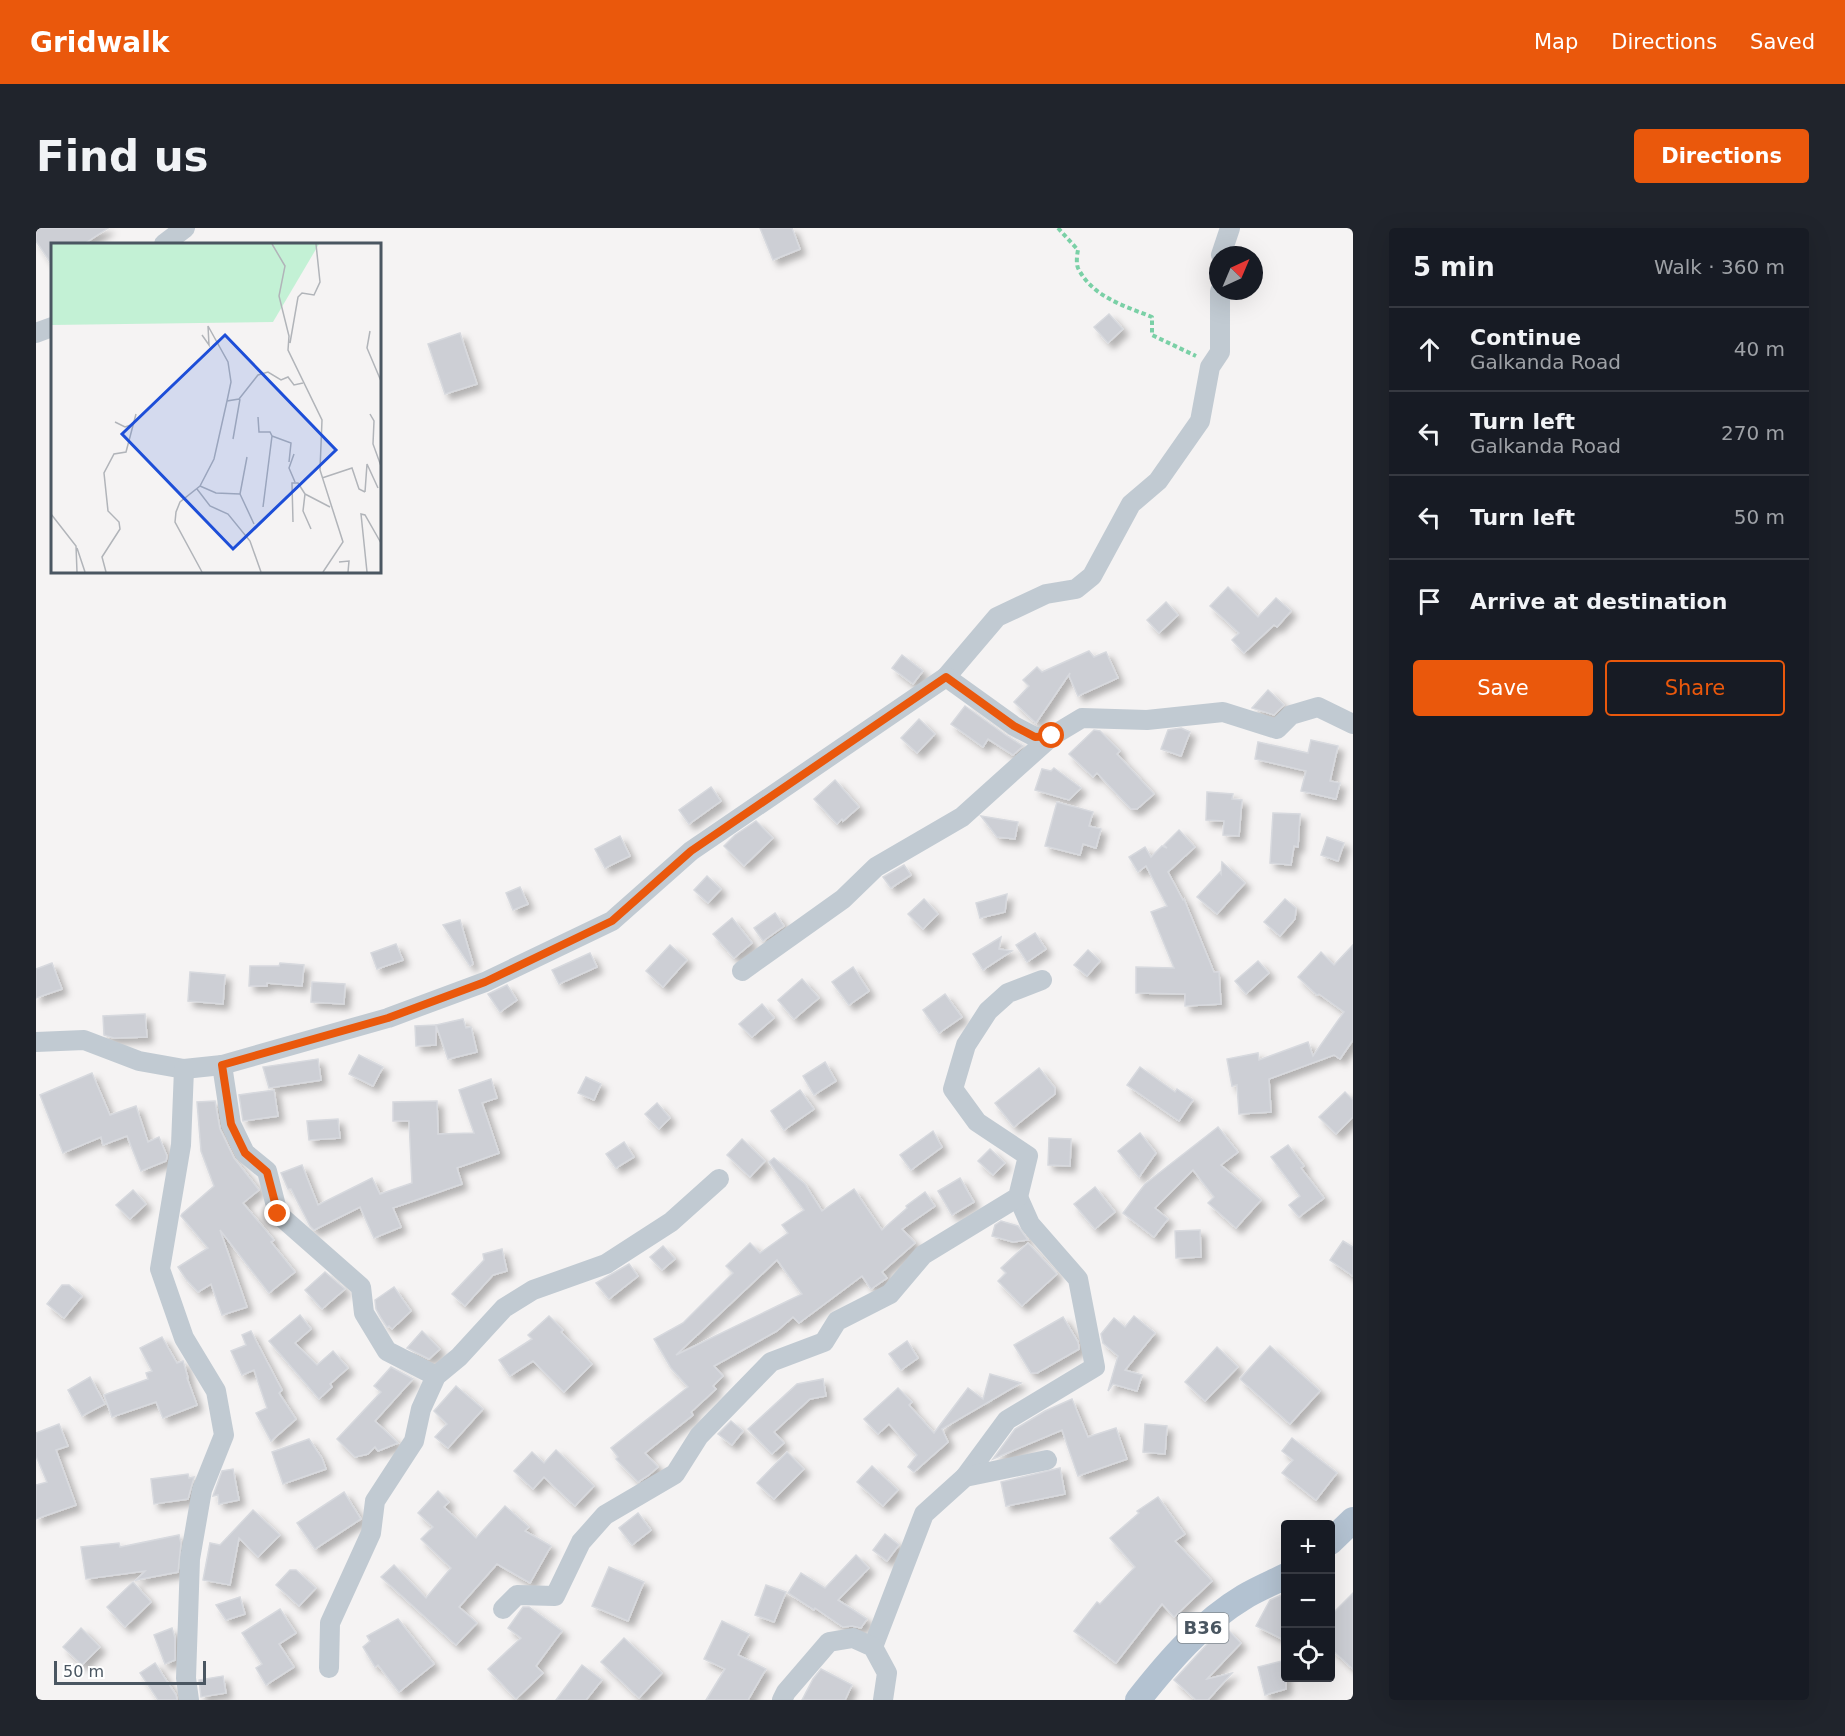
<!DOCTYPE html>
<meta charset="utf-8">
<style>
body{margin:0;font-family:"DejaVu Sans",sans-serif;background:#20242c;color:#f1f3f6}
.controls{position:absolute;right:18px;bottom:18px;display:grid;overflow:hidden;border-radius:6px;box-shadow:0 6px 24px #0002}
.controls button{width:54px;height:54px;display:grid;place-items:center;padding:0;border:0;border-bottom:2px solid #363941;background:#171b24;color:#f1f3f6;font:30px sans-serif}
.compass{position:absolute;left:1173px;top:18px;width:54px;height:54px;border-radius:50%;background:#171b24;box-shadow:0 6px 24px #0002;rotate:44deg}
.scale{position:absolute;left:18px;bottom:15px;width:152px;box-sizing:border-box;padding-left:6px;border:3px solid #4a5661;border-top:0;font-size:16px;line-height:21px;white-space:nowrap;color:#4a5661;-webkit-text-stroke:4px #fff;paint-order:stroke}
.stop{position:absolute;width:18px;height:18px;margin:-14px;border:4px solid #ea580c;border-radius:50%;background:#fff}
.stop.end{background:#ea580c;border-color:#fff;box-shadow:0 2px 6px #0008}
.list{margin:0;padding:0;list-style:none}
h2{display:flex;justify-content:space-between;align-items:center;height:78px;margin:0;padding:0 24px;font-size:26px}
h2 small{font-size:20px;font-weight:400;color:#9ea1a6}
.list li{display:grid;grid-template-columns:39px 1fr auto;gap:18px;align-items:center;box-sizing:border-box;height:84px;padding:0 24px;border-top:2px solid #363941}
.list b{display:block;font-size:22px;white-space:nowrap}
.list p{margin:0;font-size:20px;white-space:nowrap;color:#9ea1a6}
.list em{font-size:20px;font-style:normal;color:#9ea1a6}
.actions{display:flex;gap:12px;padding:18px 24px}
.actions a{flex:1;padding:14px 0;border:2px solid #ea580c;border-radius:6px;text-align:center;font-size:21px;color:#ea580c}
.actions .main{background:#ea580c;color:#fff}
.icon{flex:none;width:33px;height:33px;fill:none;stroke:currentColor;stroke-width:2;stroke-linecap:round;stroke-linejoin:round}
.map{position:relative;flex:none;width:1317px;height:1472px;overflow:hidden;border-radius:6px}
header{display:flex;align-items:center;gap:36px;box-sizing:border-box;height:84px;padding:0 30px;background:#ea580c;color:#fff}
header strong{font-size:28px}
nav{display:flex;gap:33px;margin-inline-start:auto;font-size:21px}
.intro{display:flex;align-items:center;justify-content:space-between;box-sizing:border-box;height:144px;padding:0 36px}
h1{margin:0;font-size:42px}
.button{padding:15px 27px;border-radius:6px;background:#ea580c;color:#fff;font-size:21px;font-weight:700}
main{display:flex;gap:36px;padding:0 36px}
aside{flex:1;background:#171b24;border-radius:6px;box-shadow:0 6px 24px #0002}
.map>svg:first-child{display:block}
.building{fill:#cdcfd5;stroke:#d7d9de;stroke-width:1.5;fill-rule:evenodd;filter:url(#shadow)}
.lines{fill:none;stroke-linecap:round;stroke-linejoin:round}
.path{stroke:#7ad0a6;stroke-width:4;stroke-dasharray:4.5 3;stroke-linecap:butt}
.minor{stroke:#c1cad2;stroke-width:20}
.major{stroke:#b3c2d1;stroke-width:26}
.route{stroke:#ea580c;stroke-width:8}
.labels{text-anchor:middle;stroke-width:6;stroke-linejoin:round;paint-order:stroke}
.shield{fill:#fff;stroke:#808990;stroke-width:1.5}
.shield-label{font-size:18px;font-weight:bold;fill:#4a5661}
.inset-road{fill:none;stroke:#b1b4b9;stroke-width:1.5}
.view{fill:#1d4ed8;fill-opacity:0.15;stroke:#1d4ed8;stroke-width:3}
.inset-edge{fill:none;stroke:#4a5661;stroke-width:3}
</style>
<header>
<strong>Gridwalk</strong>
<nav><a>Map</a><a>Directions</a><a>Saved</a></nav>
</header>
<div class="intro"><h1>Find us</h1><a class="button">Directions</a></div>
<main>
<div class="map">
<svg width="1317" height="1472" viewBox="0 0 1317 1472">
<defs>
<filter id="shadow"><feDropShadow dx="5.5" dy="5.5" stdDeviation="3" flood-color="#0004"/></filter>
</defs>
<rect width="100%" height="100%" fill="#f5f3f3"/>
<g class="building">
<polygon points="0,0 72,0 48,16 16,16 16,37 0,13"/>
<polygon points="724,0 756,0 764,21 737,32"/>
<polygon points="1073,86 1087,101 1072,115 1058,99"/>
<polygon points="424,105 441,156 409,166 392,116"/>
<polygon points="1192,359 1222,389 1240,370 1255,383 1241,399 1238,397 1208,425 1196,412 1203,405 1174,378"/>
<polygon points="1130,374 1142,387 1123,405 1111,392"/>
<polygon points="1053,423 1058,429 1070,424 1082,450 1042,468 1033,448 1034,445 1000,495 978,474 993,458 987,452 1001,439 1006,444"/>
<polygon points="866,427 887,443 877,456 856,440"/>
<polygon points="1232,462 1248,477 1238,487 1216,480"/>
<polygon points="929,478 971,508 987,518 977,527 952,511 947,519 915,496"/>
<polygon points="883,491 899,506 881,525 865,510"/>
<polygon points="1145,500 1154,504 1145,528 1125,521 1132,502"/>
<polygon points="1058,502 1064,503 1084,523 1081,526 1118,566 1101,581 1095,581 1061,545 1057,549 1033,526"/>
<polygon points="1275,512 1302,518 1294,553 1304,555 1300,571 1265,563 1270,543 1219,531 1222,514 1272,525"/>
<polygon points="1018,540 1045,560 1033,572 999,562 1006,541 1015,543"/>
<polygon points="799,552 823,579 807,593 806,591 801,596 778,571"/>
<polygon points="675,559 685,573 653,596 643,582"/>
<polygon points="1171,564 1197,566 1196,571 1206,572 1203,608 1187,607 1188,593 1170,592"/>
<polygon points="1021,574 1057,584 1053,598 1065,601 1060,620 1047,616 1044,627 1009,618"/>
<polygon points="1237,585 1264,586 1262,619 1258,618 1255,637 1234,635"/>
<polygon points="945,588 982,594 979,611 961,609"/>
<polygon points="720,593 737,610 708,638 688,618 699,607"/>
<polygon points="1143,602 1159,619 1132,644 1147,672 1148,671 1178,744 1183,744 1185,776 1149,778 1149,766 1100,765 1100,739 1138,740 1115,684 1131,678 1110,638 1102,644 1093,629 1109,619 1115,629 1126,618 1131,620 1128,617"/>
<polygon points="584,608 594,628 569,640 559,621"/>
<polygon points="1291,609 1308,615 1302,633 1285,627"/>
<polygon points="1186,634 1209,655 1181,686 1161,669 1184,644 1185,646"/>
<polygon points="868,637 875,647 855,660 847,649"/>
<polygon points="671,648 685,661 672,675 658,662"/>
<polygon points="484,659 492,676 477,682 470,665"/>
<polygon points="971,666 969,684 944,690 940,675"/>
<polygon points="888,671 902,686 887,701 872,686"/>
<polygon points="1249,671 1260,680 1259,691 1244,708 1228,694"/>
<polygon points="739,685 748,698 727,713 718,700"/>
<polygon points="696,690 716,715 698,730 677,706"/>
<polygon points="424,692 437,736 434,738 407,697"/>
<polygon points="999,705 1010,721 991,734 980,717"/>
<polygon points="965,709 963,721 976,723 947,742 937,726"/>
<polygon points="360,716 367,732 341,741 335,725"/>
<polygon points="634,717 651,732 627,759 610,743"/>
<polygon points="1317,717 1317,812 1304,831 1298,827 1233,851 1235,884 1203,886 1201,857 1196,858 1191,831 1222,825 1223,832 1272,814 1277,828 1308,784 1283,766 1281,767 1262,749 1285,724 1298,737"/>
<polygon points="1052,722 1064,733 1051,748 1038,737"/>
<polygon points="554,725 561,739 523,756 516,742"/>
<polygon points="1222,733 1233,745 1210,766 1199,753"/>
<polygon points="16,735 26,761 0,770 0,741"/>
<polygon points="244,735 268,737 266,758 231,755 231,758 213,758 214,738 243,738"/>
<polygon points="817,739 833,763 813,777 796,754"/>
<polygon points="154,744 189,747 187,776 152,773"/>
<polygon points="766,751 783,770 758,791 742,772"/>
<polygon points="276,754 309,756 308,776 275,774"/>
<polygon points="471,757 481,772 464,784 452,766"/>
<polygon points="909,766 926,789 903,805 887,782"/>
<polygon points="726,776 738,790 716,809 703,796"/>
<polygon points="109,786 111,809 78,810 68,807 67,788"/>
<polygon points="427,791 430,800 435,799 441,824 412,831 400,797"/>
<polygon points="400,797 400,817 380,818 379,798"/>
<polygon points="323,827 347,839 337,858 313,846"/>
<polygon points="282,831 285,852 233,860 227,839"/>
<polygon points="789,834 800,853 778,867 767,848"/>
<polygon points="1104,839 1139,864 1141,861 1157,872 1143,893 1091,857"/>
<polygon points="1003,840 1019,860 1019,866 978,899 959,875"/>
<polygon points="56,845 74,887 100,878 112,914 123,909 131,928 130,933 105,943 91,908 67,917 65,909 27,925 4,867"/>
<polygon points="550,849 565,856 558,872 542,865"/>
<polygon points="455,851 461,870 446,875 463,925 421,940 426,956 357,980 365,999 338,1010 324,979 278,1002 274,998 255,961 252,961 245,945 266,937 282,977 336,950 344,966 376,955 373,893 357,893 357,874 401,873 402,906 438,905 423,862"/>
<polygon points="238,862 242,888 207,893 203,867"/>
<polygon points="764,862 778,881 748,902 735,883"/>
<polygon points="1309,864 1317,872 1317,889 1300,906 1283,889"/>
<polygon points="179,873 184,901 198,930 223,962 207,975 238,1012 235,1014 259,1044 233,1065 184,1002 211,1079 186,1087 175,1056 162,1064 150,1051 142,1039 172,1020 145,988 146,986 178,958 165,923 161,874"/>
<polygon points="621,875 634,890 623,901 609,886"/>
<polygon points="302,891 304,910 273,912 271,893"/>
<polygon points="1182,899 1202,924 1185,937 1225,972 1200,1000 1172,975 1178,969 1157,942 1119,980 1132,991 1118,1009 1087,985 1109,956"/>
<polygon points="897,903 906,919 875,942 864,927"/>
<polygon points="1104,905 1120,925 1103,949 1082,923"/>
<polygon points="1013,910 1035,911 1034,938 1012,937"/>
<polygon points="706,911 729,933 714,949 691,927"/>
<polygon points="588,914 598,929 580,940 570,926"/>
<polygon points="1252,917 1268,938 1265,940 1288,970 1263,989 1253,977 1264,968 1235,929"/>
<polygon points="954,921 969,935 957,947 942,933"/>
<path d="M 738,930 L 769,956 L 786,983 L 818,961 L 846,1002 L 871,980 L 870,978 L 889,964 L 899,978 L 866,1001 L 879,1015 L 846,1044 L 851,1050 L 835,1061 L 826,1048 L 763,1095 L 757,1089 L 741,1103 L 678,1138 L 687,1148 L 677,1158 L 680,1161 L 655,1184 L 657,1187 L 609,1225 L 622,1239 L 613,1247 L 602,1254 L 580,1231 L 582,1229 L 575,1220 L 652,1159 L 635,1140 L 618,1111 L 647,1095 L 697,1045 L 690,1038 L 714,1015 L 724,1025 L 752,1005 L 746,997 L 768,982 L 733,934 ZM 741,1032 L 766,1066 L 640,1127 Z"/>
<polygon points="924,950 938,974 916,987 902,963"/>
<polygon points="1059,959 1079,984 1059,1001 1038,976"/>
<polygon points="97,962 110,976 94,991 80,977"/>
<polygon points="965,993 982,998 992,1012 977,1014 956,1008 959,997"/>
<polygon points="1164,1002 1165,1029 1140,1030 1139,1003"/>
<polygon points="1307,1013 1317,1019 1317,1048 1294,1032"/>
<polygon points="992,1015 1021,1046 986,1078 962,1053 970,1045 965,1040"/>
<polygon points="627,1018 639,1031 626,1042 614,1029"/>
<polygon points="466,1021 471,1043 457,1047 429,1078 416,1066 448,1032 447,1026"/>
<polygon points="593,1036 602,1048 573,1071 560,1055"/>
<polygon points="289,1044 309,1061 286,1081 269,1062"/>
<polygon points="26,1057 33,1057 46,1068 28,1090 11,1076"/>
<polygon points="358,1059 375,1083 356,1101 353,1098 351,1099 345,1090 340,1081 339,1072"/>
<polygon points="264,1087 275,1101 259,1115 281,1137 297,1123 312,1140 294,1156 296,1159 283,1171 233,1113"/>
<polygon points="513,1088 527,1102 525,1104 556,1136 528,1164 497,1133 474,1148 463,1132 496,1111 492,1107"/>
<polygon points="1098,1088 1119,1105 1089,1142 1106,1147 1101,1163 1077,1156 1072,1163 1082,1128 1067,1115 1065,1106 1078,1090 1089,1099"/>
<polygon points="1027,1089 1042,1114 1043,1121 1001,1145 995,1145 978,1117"/>
<polygon points="215,1103 246,1162 243,1165 260,1191 235,1213 220,1185 231,1180 218,1142 206,1147 195,1123 210,1117 206,1107"/>
<polygon points="386,1103 404,1121 393,1131 371,1120"/>
<polygon points="126,1109 141,1135 147,1133 152,1150 151,1150 161,1177 127,1190 120,1174 76,1189 68,1167 112,1151 110,1145 116,1143 104,1120"/>
<polygon points="871,1113 882,1130 865,1142 853,1126"/>
<polygon points="1234,1118 1284,1163 1254,1196 1204,1151"/>
<polygon points="1181,1119 1202,1139 1169,1173 1149,1154"/>
<polygon points="355,1139 377,1151 339,1193 362,1215 342,1223 339,1219 332,1226 319,1229 301,1211 345,1164 338,1158"/>
<polygon points="954,1146 985,1155 906,1201 912,1214 878,1244 872,1239 881,1227 853,1196 842,1206 828,1191 862,1160 876,1174 873,1177 898,1205 932,1160 947,1171"/>
<polygon points="54,1149 69,1176 46,1188 32,1162"/>
<polygon points="787,1151 790,1168 774,1171 738,1204 748,1215 736,1226 712,1201 761,1156"/>
<polygon points="420,1158 447,1181 412,1220 399,1209 411,1196 398,1183"/>
<polygon points="1036,1171 1052,1209 1080,1200 1091,1231 1042,1248 1026,1202 957,1231 979,1201 1009,1183"/>
<polygon points="695,1193 707,1203 696,1217 682,1206"/>
<polygon points="23,1196 32,1218 20,1222 40,1277 0,1291 0,1257 11,1254 0,1228 0,1205"/>
<polygon points="1109,1196 1131,1198 1129,1226 1107,1224"/>
<polygon points="1256,1210 1301,1245 1280,1272 1246,1245 1257,1232 1246,1223"/>
<polygon points="273,1211 286,1230 290,1241 247,1256 236,1224"/>
<polygon points="520,1222 558,1258 539,1278 508,1249 497,1261 478,1243 496,1224 508,1235"/>
<polygon points="751,1224 768,1241 738,1271 721,1255"/>
<polygon points="836,1238 862,1262 847,1278 821,1254"/>
<polygon points="1024,1240 1029,1266 970,1278 965,1254"/>
<polygon points="197,1241 203,1272 183,1276 182,1267 177,1268 178,1265 186,1243"/>
<polygon points="152,1246 153,1250 158,1249 152,1271 118,1276 115,1251"/>
<polygon points="402,1263 413,1274 408,1279 440,1310 469,1278 493,1299 489,1303 515,1318 494,1355 461,1336 423,1379 441,1395 420,1417 345,1349 358,1337 390,1370 415,1340 385,1311 397,1299 382,1285"/>
<polygon points="308,1264 325,1291 279,1321 261,1295"/>
<polygon points="1122,1269 1149,1306 1139,1313 1176,1353 1138,1389 1126,1376 1080,1435 1038,1403 1061,1374 1064,1376 1099,1339 1074,1310 1103,1285 1101,1283"/>
<polygon points="217,1282 244,1307 222,1329 203,1310 194,1357 167,1352 174,1315 184,1317"/>
<polygon points="602,1285 615,1302 596,1317 583,1300"/>
<polygon points="849,1306 863,1317 851,1333 837,1322"/>
<polygon points="143,1307 145,1315 142,1344 100,1352 109,1343 50,1351 45,1319 83,1315 84,1319"/>
<polygon points="820,1327 833,1340 802,1372 831,1391 825,1400 816,1398 807,1399 779,1380 778,1382 752,1365 765,1345 789,1360"/>
<polygon points="573,1339 608,1354 592,1393 556,1378"/>
<polygon points="254,1342 260,1342 280,1360 263,1378 240,1357"/>
<polygon points="97,1354 115,1374 89,1399 71,1379"/>
<polygon points="730,1357 750,1364 738,1394 719,1387"/>
<polygon points="1250,1365 1250,1413 1220,1398 1234,1372"/>
<polygon points="1317,1365 1317,1441 1294,1420 1294,1388"/>
<polygon points="204,1369 209,1386 190,1392 180,1377"/>
<polygon points="487,1379 493,1379 526,1403 500,1438 507,1445 480,1471 452,1441 485,1410 472,1400"/>
<polygon points="244,1381 260,1405 243,1416 258,1439 230,1457 220,1440 226,1436 206,1405"/>
<polygon points="362,1391 398,1436 363,1464 342,1437 339,1439 327,1419 334,1413 331,1408"/>
<polygon points="686,1393 713,1406 702,1427 730,1441 712,1472 670,1472 689,1441 668,1431"/>
<polygon points="45,1400 64,1419 46,1437 27,1419"/>
<polygon points="136,1400 139,1410 139,1432 129,1436 118,1407"/>
<polygon points="1190,1400 1205,1415 1171,1451 1196,1445 1172,1472 1160,1472 1138,1452 1172,1415"/>
<polygon points="588,1410 626,1445 603,1470 565,1434"/>
<polygon points="1250,1432 1250,1461 1229,1467 1222,1439"/>
<polygon points="119,1435 140,1467 141,1472 122,1472 104,1445"/>
<polygon points="546,1437 566,1452 550,1472 520,1472"/>
<polygon points="785,1441 816,1457 809,1472 766,1472 777,1451"/>
<polygon points="187,1448 190,1465 165,1469 163,1452"/>
</g>
<g class="lines">
<path class="path" d="M 1022,0 L 1042,22 C 1041,27 1040,35 1042,40 C 1056,69 1089,78 1116,89 L 1116,107 L 1160,128"/>
<g class="minor">
<polyline points="128,16 149,0"/>
<polyline points="1185,27 1194,0"/>
<polyline points="0,105 16,99"/>
<polyline points="910,449 961,389 1010,366 1040,361 1056,348 1095,276 1122,253 1164,193 1174,139 1184,124 1184,63"/>
<polyline points="706,743 807,671 840,639 926,589 1016,508"/>
<polyline points="0,814 48,812 103,833 148,841 186,837 352,790 449,754 576,693 655,623 910,449 978,498 999,509 1016,508 1046,490 1111,492 1187,484 1241,501 1255,487 1282,479 1317,496"/>
<polyline points="186,837 195,896 209,925 231,943 242,986 325,1059 328,1085 351,1123 400,1148"/>
<polyline points="148,841 145,917 124,1041 148,1110 180,1163 188,1207 166,1262 154,1331 150,1450 153,1472"/>
<polyline points="929,1249 971,1192 1059,1139 1042,1051 994,996 982,969"/>
<polyline points="467,1381 481,1367 519,1368 545,1314 569,1287 639,1246 663,1208 735,1134 788,1114 801,1093 854,1066 887,1027 982,969 992,928 941,894 917,861 930,817 952,783 972,765 1006,752"/>
<polyline points="837,1419 888,1286 929,1249 1011,1232"/>
<polyline points="293,1440 294,1395 335,1305 339,1273 378,1213 385,1181 400,1148 423,1129 468,1080 497,1062 570,1036 635,994 683,951"/>
<polyline points="746,1472 750,1464 793,1414 817,1410 837,1419 851,1445 847,1472"/>
</g>
<g class="major">
<polyline points="1294,1314 1317,1292"/>
<path d="M 1102,1472 C 1132,1434 1166,1394 1208,1369 C 1221,1361 1236,1355 1250,1348"/>
</g>
</g>
<g class="lines">
<polyline class="route" points="242,986 231,944 209,925 195,896 186,837 352,790 449,754 576,693 655,623 910,449 978,498 999,509 1016,508"/>
</g>
<g class="labels">
<rect class="shield" x="1141.5" y="1385" width="51" height="30" rx="4.5"/>
<g class="shield-label">
<text x="1167" y="1406">B36</text>
</g>
</g>
<g transform="translate(15 15)">
<rect width="330" height="330" fill="#f5f3f3"/>
<path d="M 0,1 L 268,1 L 222,79 L 0,82 Z" fill="#c3f1d5"/>
<path class="inset-road" d="M 221,1 L 234,23 L 228,53 L 238,93 L 237,107 L 271,177 L 269,227 L 292,299 L 272,329M 319,88 L 316,105 L 330,138M 151,92 L 158,102 L 157,83 L 177,119 L 180,139 L 176,158M 239,100 L 247,54 L 251,50 L 263,52 L 269,39 L 265,1M 319,171 L 323,178 L 322,201 L 330,223M 207,174 L 208,189 L 219,189 L 221,193 L 212,264M 64,179 L 74,184 L 83,181M 221,193 L 240,200 L 238,219M 182,196 L 189,156M 243,211 L 238,225 L 244,239M 196,214 L 189,251 L 203,281M 271,235 L 301,225 L 308,246 L 314,249M 149,243 L 165,250 L 189,251M 146,246 L 159,263 L 177,271 L 199,298 L 210,329M 314,249 L 316,221 L 327,245M 0,271 L 25,303 L 26,329M 242,279 L 241,240 L 247,240 L 254,251M 260,286 L 252,268 L 254,251 L 279,264M 26,305 L 34,329M 288,319 L 298,318 L 297,329M 55,329 L 51,314 L 69,286 L 68,279 L 57,268 L 53,230 L 63,211 L 75,209 L 85,171M 151,329 L 124,279 L 125,269 L 129,259 L 149,243 L 163,216 L 176,158 L 188,156 L 207,132 L 217,129 L 230,137 L 237,134 L 243,142 L 252,140M 316,329 L 310,271 L 314,272 L 330,300"/>
<path class="view" d="M 174,92 L 285,207 L 182,306 L 71,191 Z"/>
<rect width="330" height="330" class="inset-edge"/>
</g>
</svg>
<div class="controls">
<button>+</button>
<button>−</button>
<button><svg class="icon" aria-label="locate" viewBox="0 0 24 24"><circle cx="12" cy="12" r="6"/><path d="M12 2v4M12 18v4M2 12h4M18 12h4"/></svg></button>
</div>
<svg class="compass" viewBox="-18 -18 36 36"><path d="M0-13l5 13h-10z" fill="#e53935"/><path d="M0 13l5-13h-10z" fill="#9ea1a6"/></svg>
<div class="scale">50 m</div>
<div class="stop" style="left:1016px;top:508px"></div>
<div class="stop end" style="left:242px;top:986px"></div>
</div>
<aside>
<h2>5 min<small>Walk · 360 m</small></h2>
<ul class="list">
<li><svg class="icon" aria-label="ahead" viewBox="0 0 24 24"><path d="M12 20V5M6 11l6-6 6 6"/></svg><div><b>Continue</b><p>Galkanda Road</p></div><em>40 m</em></li>
<li><svg class="icon" aria-label="left" viewBox="0 0 24 24"><path d="M17 20v-9H6M10 6l-5 5 5 5"/></svg><div><b>Turn left</b><p>Galkanda Road</p></div><em>270 m</em></li>
<li><svg class="icon" aria-label="left" viewBox="0 0 24 24"><path d="M17 20v-9H6M10 6l-5 5 5 5"/></svg><div><b>Turn left</b></div><em>50 m</em></li>
<li><svg class="icon" aria-label="arrive" viewBox="0 0 24 24"><path d="M6 21V4h12l-3 4 3 4H6"/></svg><div><b>Arrive at destination</b></div></li>
</ul>
<div class="actions"><a class="main">Save</a><a>Share</a></div>
</aside>
</main>
